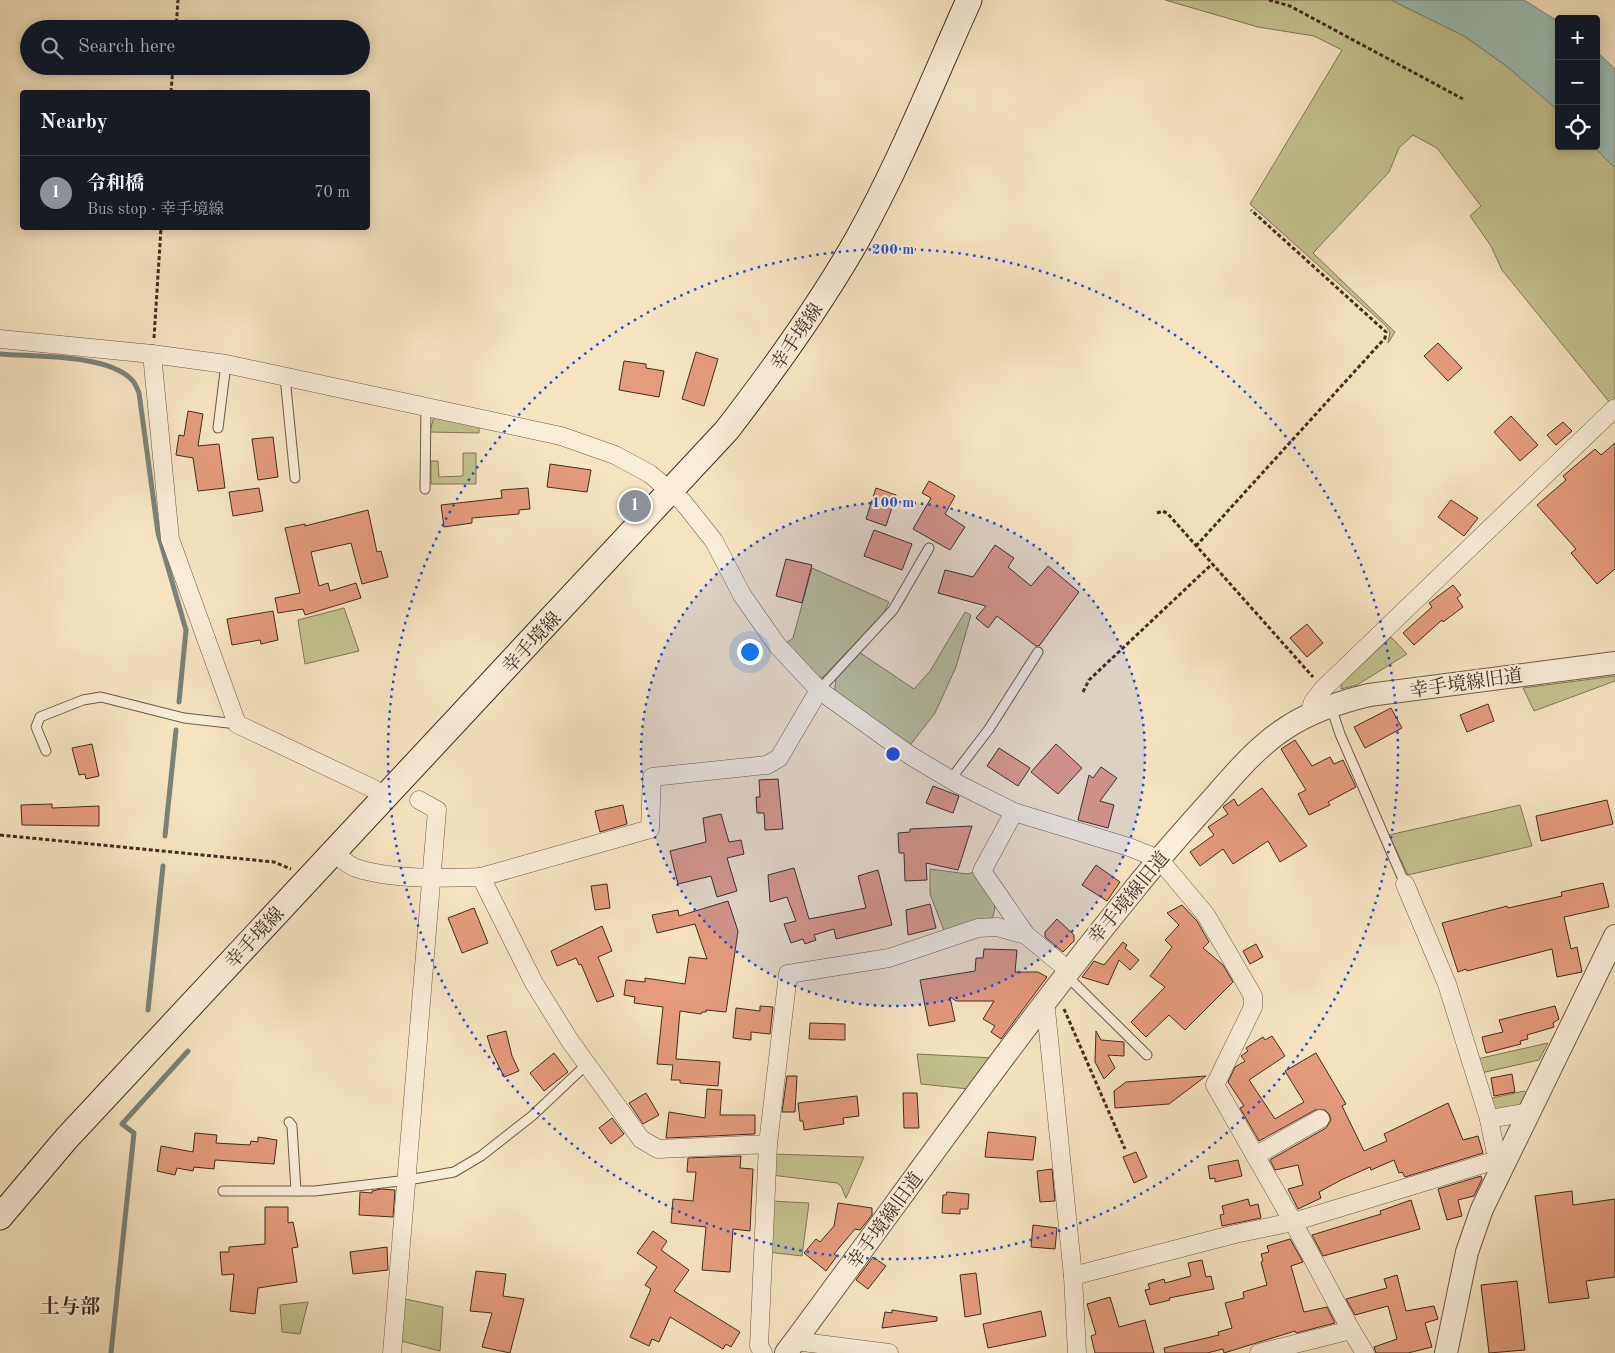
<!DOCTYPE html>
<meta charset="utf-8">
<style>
body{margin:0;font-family:"Old Standard TT","Noto Serif JP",serif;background:#242831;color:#f1f3f6}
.controls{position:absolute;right:15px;top:15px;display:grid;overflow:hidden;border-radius:5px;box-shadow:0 2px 12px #0003}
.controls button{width:45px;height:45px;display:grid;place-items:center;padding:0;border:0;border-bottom:1px solid #363941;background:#171b24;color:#f1f3f6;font:25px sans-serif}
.you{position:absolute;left:749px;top:651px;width:18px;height:18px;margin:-12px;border:4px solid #fff;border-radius:50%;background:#1a73e8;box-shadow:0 0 0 8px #1a73e833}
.badge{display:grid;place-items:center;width:32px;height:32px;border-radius:50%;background:#8c9099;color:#fff;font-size:16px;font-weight:700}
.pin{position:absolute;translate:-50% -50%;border:2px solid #fff;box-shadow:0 1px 5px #0006}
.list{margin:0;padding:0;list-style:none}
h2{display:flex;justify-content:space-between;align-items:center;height:65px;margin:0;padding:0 20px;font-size:21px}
h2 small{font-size:16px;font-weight:400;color:#9ea1a6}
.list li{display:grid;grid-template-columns:32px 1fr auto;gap:15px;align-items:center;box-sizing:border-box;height:75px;padding:0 20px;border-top:1px solid #363941}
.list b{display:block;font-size:19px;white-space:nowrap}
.list p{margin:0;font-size:16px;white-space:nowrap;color:#9ea1a6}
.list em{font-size:16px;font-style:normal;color:#9ea1a6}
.icon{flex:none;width:28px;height:28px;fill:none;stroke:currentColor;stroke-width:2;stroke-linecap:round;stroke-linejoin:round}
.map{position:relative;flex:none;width:1615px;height:1353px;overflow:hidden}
.search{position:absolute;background:#171b24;box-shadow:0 2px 12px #0003;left:20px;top:20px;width:350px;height:55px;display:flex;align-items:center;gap:12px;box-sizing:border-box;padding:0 18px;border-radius:28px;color:#9ea1a6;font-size:19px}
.panel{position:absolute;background:#171b24;box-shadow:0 2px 12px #0003;left:20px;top:90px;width:350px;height:140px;border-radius:5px}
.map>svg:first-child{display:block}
.green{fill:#c2c28f;stroke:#827657}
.water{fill:#9dbeb4;stroke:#798378}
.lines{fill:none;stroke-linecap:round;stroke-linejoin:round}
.stream{stroke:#798378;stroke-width:5}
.building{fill:#e59b7e;stroke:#422b1f}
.service-casing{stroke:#6f5948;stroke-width:11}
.minor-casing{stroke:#6f5948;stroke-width:19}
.tertiary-casing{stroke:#6f5948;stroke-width:24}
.secondary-casing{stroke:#422b1f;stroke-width:27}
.path{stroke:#422b1f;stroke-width:3;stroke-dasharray:4 2.5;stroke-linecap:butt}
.service{stroke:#f9edd7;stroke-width:9}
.minor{stroke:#f9edd7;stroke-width:18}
.tertiary{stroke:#f9edd7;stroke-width:22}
.secondary{stroke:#f9edd7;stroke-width:25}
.ring{fill:none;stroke:#1d4ed8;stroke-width:2.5;stroke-dasharray:2.5 5}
.labels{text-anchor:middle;stroke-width:4;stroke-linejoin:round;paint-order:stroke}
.street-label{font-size:19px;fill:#422b1f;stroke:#f9edd7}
.neighbourhood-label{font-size:20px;font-weight:bold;fill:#422b1f;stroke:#f9edd7}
.centre{fill:#1d4ed8;stroke:#f9edd7;stroke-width:2.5}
.ring-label{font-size:15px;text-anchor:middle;font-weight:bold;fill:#1d4ed8;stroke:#f9edd7;stroke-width:4;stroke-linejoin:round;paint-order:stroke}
</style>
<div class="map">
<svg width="1615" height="1353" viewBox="0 0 1615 1353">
<rect width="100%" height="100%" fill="#f6e4c1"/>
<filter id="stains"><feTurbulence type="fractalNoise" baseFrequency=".004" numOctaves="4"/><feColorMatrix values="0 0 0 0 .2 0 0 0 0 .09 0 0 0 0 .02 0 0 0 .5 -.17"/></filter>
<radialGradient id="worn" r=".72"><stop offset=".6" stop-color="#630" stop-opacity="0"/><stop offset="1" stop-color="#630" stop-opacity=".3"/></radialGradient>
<g class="green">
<polygon points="1165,0 1391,0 1464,36 1505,65 1553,105 1559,111 1559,146 1593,146 1615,168 1615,398 1610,403 1502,270 1491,246 1470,216 1481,206 1437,148 1413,135 1399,148 1389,172 1313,253 1395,332 1388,343 1390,332 1386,326 1250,204 1342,50 1314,36 1258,27"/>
<polygon points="434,416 479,427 479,433 430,432"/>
<polygon points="463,453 476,453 476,484 431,484 431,461 438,461 439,477 463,476"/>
<polygon points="812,568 889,602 884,613 823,677 818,679 785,644 793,638"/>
<polygon points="344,608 359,651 305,664 298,620"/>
<polygon points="965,612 971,615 956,667 935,713 908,748 834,695 836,679 859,652 914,689 930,671"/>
<polygon points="1391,637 1407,654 1357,685 1341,689 1341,684"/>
<polygon points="1615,676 1615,681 1534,711 1523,688"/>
<polygon points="1520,805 1532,846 1408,875 1389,835"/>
<path d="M 930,869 L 967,874 L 975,872 C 985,885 1001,900 992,918 L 945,933 L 930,894 Z"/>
<polygon points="1548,1043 1539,1060 1481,1073 1477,1059"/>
<polygon points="917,1054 994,1058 969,1089 921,1084"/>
<polygon points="1524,1091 1528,1094 1523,1105 1496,1111 1488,1099"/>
<polygon points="773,1154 864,1157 846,1198 841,1186 837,1183 771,1175"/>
<polygon points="772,1201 809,1203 802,1256 768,1252"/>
<polygon points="405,1299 443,1307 440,1351 401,1341"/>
<polygon points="308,1302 300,1334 282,1332 280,1305"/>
</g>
<g class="water">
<polygon points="1391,0 1524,0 1559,22 1559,111 1505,65 1464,36"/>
<polygon points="1596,51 1615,69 1615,168 1593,146 1596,146"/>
</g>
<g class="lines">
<g class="stream">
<path d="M 0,354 C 34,357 106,354 131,379 C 135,382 137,388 139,393 L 158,533 L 186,630 L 179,702"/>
<polyline points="165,836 176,730"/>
<polyline points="148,1010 163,866"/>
<polyline points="111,1353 134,1133 122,1124 188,1051"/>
</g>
</g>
<g class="building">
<polygon points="1438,343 1462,368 1448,381 1424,356"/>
<polygon points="696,352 718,359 704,406 682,399"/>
<polygon points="624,361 646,364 646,368 664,371 659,397 619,390"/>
<polygon points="188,411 203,414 198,446 219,444 225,488 198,491 193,458 176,455 179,435 184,436"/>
<polygon points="1511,416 1538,445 1520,461 1494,432"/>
<polygon points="1563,422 1572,431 1556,445 1547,435"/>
<polygon points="273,437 278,477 258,480 252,439"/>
<polygon points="1615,443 1615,569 1597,584 1571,553 1576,549 1537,505 1566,480 1563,476 1595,449 1601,455"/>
<polygon points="550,464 591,470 587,492 547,487"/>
<polygon points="929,481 955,496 945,514 965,527 950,550 913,529 931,498 922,493"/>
<polygon points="259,488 263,511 233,516 229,492"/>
<polygon points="528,488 530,509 519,510 519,514 472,518 472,523 444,527 441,505 502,498 501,490"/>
<polygon points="876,488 896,495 886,526 866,519"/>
<polygon points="1451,500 1478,518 1464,536 1438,517"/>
<polygon points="368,510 377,552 381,551 388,577 362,584 351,543 311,552 319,586 328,583 330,591 356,583 361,598 305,615 303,609 278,613 275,598 300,593 285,528 305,524 305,526"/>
<polygon points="874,530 912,544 902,570 864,556"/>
<polygon points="995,545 1014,558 1008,567 1031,586 1048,566 1079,592 1039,646 1036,646 997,616 988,628 976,618 986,606 938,593 945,570 973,577"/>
<polygon points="786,559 812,565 802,603 776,596"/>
<polygon points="1453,585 1461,595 1457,598 1463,607 1443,622 1442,620 1414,645 1403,633 1432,607 1429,603"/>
<polygon points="273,611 278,640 261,644 260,640 232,645 227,619"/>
<polygon points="1307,624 1323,643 1307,657 1290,638"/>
<polygon points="1488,704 1494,721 1467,732 1460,715"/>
<polygon points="1391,708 1402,728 1365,748 1354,727"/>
<polygon points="1295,740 1312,766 1330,757 1334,764 1343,760 1356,787 1328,802 1330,805 1309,815 1298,794 1306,790 1281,749"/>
<polygon points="92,744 99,776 86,779 85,774 79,775 72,748"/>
<polygon points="1056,744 1082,768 1058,794 1031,772"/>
<polygon points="999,748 1030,768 1018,786 987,766"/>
<polygon points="1101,767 1117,778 1100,801 1114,805 1108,828 1078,820 1089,775 1093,778"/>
<polygon points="778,779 783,829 765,830 764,813 757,813 756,797 760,797 759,780"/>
<polygon points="933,786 959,796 953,813 926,803"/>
<polygon points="1262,788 1307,846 1280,862 1268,841 1233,864 1223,849 1200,866 1190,852 1214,835 1208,827 1228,814 1223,807 1234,799 1238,806"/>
<polygon points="1607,800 1613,824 1541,841 1536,816"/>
<polygon points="52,804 52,808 99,806 99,826 22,825 21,805"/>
<polygon points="623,805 627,824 600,832 595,811"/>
<polygon points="721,814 729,842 741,840 744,854 727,858 737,891 717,897 711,876 678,884 670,851 706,842 703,818"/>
<polygon points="972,826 958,870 926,863 927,880 905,881 904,853 899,853 898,833 910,832 910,829"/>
<polygon points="1096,865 1120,882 1107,901 1082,885"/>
<polygon points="794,868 809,919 866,908 858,876 878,870 892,925 836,939 834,929 814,935 816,940 805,944 803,939 791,943 784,924 796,921 787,897 770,902 768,875"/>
<polygon points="1603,883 1609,907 1564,917 1571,949 1577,947 1582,972 1557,977 1552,949 1467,971 1466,969 1458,972 1442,923 1507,906 1508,908 1562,896 1561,892"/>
<polygon points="607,884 610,908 595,910 591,886"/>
<polygon points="728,901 738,931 726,1012 706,1010 706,1012 702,1012 701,1014 680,1011 676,1059 720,1062 718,1086 680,1083 680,1080 671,1080 673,1065 657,1064 663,1007 634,1003 635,997 624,995 626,980 645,982 645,978 685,984 689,957 707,959 695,924 657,933 652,915 678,910 679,916"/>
<polygon points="930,904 936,928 908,935 906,910"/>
<polygon points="1182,905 1197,921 1209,942 1203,948 1223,965 1233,982 1185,1030 1169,1015 1146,1037 1131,1022 1165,987 1150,976 1172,947 1165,940 1179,925 1167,913"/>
<polygon points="474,908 488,943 462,953 448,918"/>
<polygon points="1057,919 1074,935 1074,941 1063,952 1045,937 1045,932"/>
<polygon points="602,926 612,951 598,957 614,996 597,1002 581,964 579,965 576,958 557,966 551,951"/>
<polygon points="1123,942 1127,945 1125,948 1139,960 1130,970 1119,960 1108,985 1082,977 1094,961 1104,965"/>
<polygon points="1256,944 1263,957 1250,964 1243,951"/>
<polygon points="984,949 1017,950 1015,972 1038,972 1047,977 1001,1039 991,1032 995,1026 983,1019 994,1001 956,1001 950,997 955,1021 929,1026 920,980 975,971 976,958 983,958"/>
<polygon points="760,1006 773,1007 770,1034 751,1032 751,1040 733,1038 736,1008 760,1011"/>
<polygon points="1555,1006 1559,1019 1553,1023 1554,1027 1527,1035 1528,1039 1520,1041 1521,1044 1486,1053 1482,1037 1503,1032 1499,1020"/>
<polygon points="810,1023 845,1024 845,1040 809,1039"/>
<polygon points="506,1031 512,1056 519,1071 504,1077 492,1052 487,1036"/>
<polygon points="1096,1031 1101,1040 1124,1042 1124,1056 1108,1055 1115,1068 1104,1079 1095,1062"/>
<polygon points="1272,1036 1285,1056 1249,1080 1275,1119 1304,1102 1285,1071 1316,1053 1346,1104 1342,1106 1364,1151 1387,1141 1384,1134 1448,1103 1463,1140 1478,1136 1483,1153 1405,1177 1402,1172 1399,1173 1394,1160 1371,1170 1370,1167 1341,1180 1319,1192 1321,1198 1298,1209 1288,1189 1303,1185 1298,1165 1275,1170 1270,1160 1326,1128 1331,1120 1329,1114 1325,1110 1315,1110 1259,1141 1240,1108 1244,1106 1228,1082 1235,1067 1245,1061 1241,1056 1248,1051 1246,1048 1263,1037 1265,1040"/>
<polygon points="554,1053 568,1072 544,1091 530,1073"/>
<polygon points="1512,1074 1515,1092 1494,1096 1491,1078"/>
<polygon points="787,1076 797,1076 795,1112 782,1112"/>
<polygon points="1206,1076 1169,1104 1115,1108 1114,1091 1126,1082"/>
<polygon points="707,1089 722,1090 720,1115 755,1115 755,1134 666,1138 669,1112 705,1118"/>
<polygon points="646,1093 659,1115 643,1124 629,1103"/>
<polygon points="903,1093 917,1093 919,1128 904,1128"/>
<polygon points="857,1096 859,1116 843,1118 844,1124 804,1130 803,1121 800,1121 798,1103"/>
<polygon points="612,1118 624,1134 611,1144 599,1128"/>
<polygon points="988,1132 1036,1137 1033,1160 985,1157"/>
<polygon points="195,1133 217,1135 216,1143 250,1145 251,1141 258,1142 258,1137 277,1140 274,1164 215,1160 214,1169 194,1167 193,1171 177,1168 175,1175 157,1171 161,1146 193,1152"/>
<polygon points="1136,1152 1147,1177 1134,1183 1123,1157"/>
<polygon points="741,1156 740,1168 753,1169 750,1231 733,1229 730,1272 702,1270 706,1227 671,1223 673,1199 693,1201 696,1172 687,1172 688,1158"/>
<polygon points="1238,1160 1242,1176 1215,1182 1215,1178 1210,1179 1208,1166"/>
<polygon points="1052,1169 1055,1201 1040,1202 1037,1171"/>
<polygon points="1481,1176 1482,1179 1474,1196 1458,1200 1462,1216 1447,1220 1438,1189"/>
<polygon points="381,1189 395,1190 393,1217 359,1215 360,1192 372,1193 372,1191"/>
<polygon points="1572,1191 1573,1205 1615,1199 1615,1277 1586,1281 1589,1298 1549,1303 1535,1196"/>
<polygon points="947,1192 969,1194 968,1209 960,1209 960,1214 942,1213 943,1195 946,1195"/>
<polygon points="1248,1199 1250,1206 1258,1204 1261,1218 1222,1226 1220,1215 1224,1214 1222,1206"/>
<polygon points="1411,1200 1420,1229 1323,1256 1312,1235 1381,1214 1380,1211"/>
<polygon points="838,1203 872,1208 872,1215 860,1230 855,1229 834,1254 837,1256 826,1271 804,1253 816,1239 820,1242 834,1226"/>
<polygon points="265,1207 288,1207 288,1223 293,1222 298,1247 292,1248 297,1282 258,1288 255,1314 230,1311 234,1274 222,1275 220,1252 229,1252 229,1247 265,1244"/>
<polygon points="1033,1225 1057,1228 1055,1249 1031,1247"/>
<polygon points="653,1231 667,1241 661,1250 689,1270 674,1291 740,1332 731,1347 726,1344 723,1349 670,1317 659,1342 652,1339 649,1346 630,1337 651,1289 645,1285 657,1267 637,1253"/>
<polygon points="1290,1239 1303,1262 1291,1266 1304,1312 1327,1307 1335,1323 1296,1333 1295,1331 1224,1353 1223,1349 1207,1353 1165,1353 1164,1348 1219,1335 1218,1332 1232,1328 1225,1303 1244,1298 1243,1292 1267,1285 1261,1262 1263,1261 1261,1254 1269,1252 1267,1246"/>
<polygon points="387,1247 388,1270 353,1274 350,1252"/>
<polygon points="873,1257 886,1266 868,1289 856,1280"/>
<polygon points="1202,1260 1206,1277 1211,1276 1214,1289 1169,1298 1170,1300 1150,1305 1145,1290 1150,1289 1148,1284 1164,1279 1165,1283 1191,1276 1188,1263"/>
<polygon points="476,1271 506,1274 503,1296 524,1299 510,1353 482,1347 492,1313 470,1311"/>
<polygon points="976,1273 981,1314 965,1317 960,1275"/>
<polygon points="1397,1275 1406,1311 1434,1306 1438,1319 1425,1323 1432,1347 1408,1353 1376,1353 1374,1347 1397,1339 1388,1306 1355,1315 1346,1299 1387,1288 1384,1279"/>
<polygon points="1517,1281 1525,1350 1489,1353 1481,1285"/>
<polygon points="1110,1297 1119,1327 1145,1320 1154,1353 1095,1353 1091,1336 1096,1334 1087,1304"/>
<polygon points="892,1310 937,1317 937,1321 882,1328 885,1312 892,1313"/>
<polygon points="1041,1311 1046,1336 988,1348 983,1324"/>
</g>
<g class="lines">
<defs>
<g id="service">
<polyline points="285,377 295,478"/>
<polyline points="218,428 226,364"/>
<polyline points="425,489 426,407"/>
<polyline points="819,690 893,610 929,548"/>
<polyline points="1331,707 1340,734 1405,884"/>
<polyline points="46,751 36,727 40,717 83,700 101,697 184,718 237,724"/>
<polyline points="950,780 989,729 1038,652"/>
<polyline points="1067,976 1147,1055"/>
<polyline points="289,1122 292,1126 296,1191"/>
<polyline points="223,1191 315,1191 408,1180 454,1172 481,1156 532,1116 587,1064"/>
</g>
<g id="minor">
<polyline points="0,339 152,354 226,364 561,436 615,455 650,474 683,502 714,541 742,595 777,645 819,690 911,756 958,784 1014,812 1129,847 1159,859 1206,915 1253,996 1253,1007 1215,1085 1293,1222 1351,1330 1259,1353"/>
<polyline points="152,354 170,539 237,724 374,789 386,798"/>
<polyline points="1309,715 1313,702 1323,689 1615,408"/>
<polyline points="1014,812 982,871 1026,935 1068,970"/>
<path d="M 334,852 C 341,858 347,865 356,868 C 391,880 444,878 481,877 L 534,983 L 570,1041 L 641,1139 L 658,1149 L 768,1144"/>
<polyline points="481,877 650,829 652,777 767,765 779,758 819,690"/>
<polyline points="1405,884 1447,984 1489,1119 1529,1112"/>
<polyline points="1045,1000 1073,1276"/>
<polyline points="1489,1119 1495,1149 1505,1161"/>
<polyline points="1255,1156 1320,1119"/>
<polyline points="1351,1330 1365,1353"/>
<polyline points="795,1341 889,1353"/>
<polyline points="392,1353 437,810 419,800"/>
<polyline points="763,1353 759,1346 768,1144 788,974 889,958 978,928 997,927 1026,935"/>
<polyline points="1077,1353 1073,1276 1235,1234 1293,1222 1490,1162 1505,1161"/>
</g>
<g id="tertiary">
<path d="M 786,1353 C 901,1199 1011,1040 1133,891 C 1159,858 1187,827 1215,796 C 1236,772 1259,745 1286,728 C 1311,711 1340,702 1369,695 L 1615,663"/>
<polyline points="1446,1353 1467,1252 1482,1209 1615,936"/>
</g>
<path id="secondary" d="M 0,1217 L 66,1139 L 727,430 C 774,369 819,307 857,240 C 900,163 933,80 969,0"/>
</defs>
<use href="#service" class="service-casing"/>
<use href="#minor" class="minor-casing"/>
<use href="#tertiary" class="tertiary-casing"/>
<use href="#secondary" class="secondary-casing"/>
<g class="path">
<polyline points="1269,0 1290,6 1463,99"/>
<polyline points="176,29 178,0"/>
<polyline points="171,92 173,66"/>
<polyline points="154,338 161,228"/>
<polyline points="1157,513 1163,511 1168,514 1313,677"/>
<polyline points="1196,546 1385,338 1386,332 1251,210"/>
<polyline points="1083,692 1089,680 1212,564"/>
<polyline points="0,835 274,862 291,869"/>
<polyline points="1064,1009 1125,1149"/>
</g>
<use href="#service" class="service"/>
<use href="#minor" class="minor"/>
<use href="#tertiary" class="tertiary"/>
<use href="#secondary" class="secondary"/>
</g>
<circle cx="893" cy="754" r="252" fill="#1d4ed8" fill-opacity=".12"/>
<g class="ring">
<circle cx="893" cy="754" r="252"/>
<circle cx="893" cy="754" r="505"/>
</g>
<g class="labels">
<g class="street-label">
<text transform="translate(796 336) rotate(-56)" y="7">幸手境線</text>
<text transform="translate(531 642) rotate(-47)" y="7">幸手境線</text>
<text transform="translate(1466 682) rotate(-8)" y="7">幸手境線旧道</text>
<text transform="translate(1128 897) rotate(-50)" y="7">幸手境線旧道</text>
<text transform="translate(254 937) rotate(-47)" y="7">幸手境線</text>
<text transform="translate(884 1220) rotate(-54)" y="7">幸手境線旧道</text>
</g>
<g class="neighbourhood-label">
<text x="70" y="1313">土与部</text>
</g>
</g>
<circle cx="893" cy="754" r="8" class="centre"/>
<g class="ring-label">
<text x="893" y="254">200 m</text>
<text x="893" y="507">100 m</text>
</g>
<rect width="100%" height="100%" filter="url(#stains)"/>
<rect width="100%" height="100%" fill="url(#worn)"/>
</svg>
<div class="controls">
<button>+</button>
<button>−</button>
<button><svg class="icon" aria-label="locate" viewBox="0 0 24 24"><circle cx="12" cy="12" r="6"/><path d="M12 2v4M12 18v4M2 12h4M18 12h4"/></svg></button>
</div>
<div class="you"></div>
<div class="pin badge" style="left:635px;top:506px">1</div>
<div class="search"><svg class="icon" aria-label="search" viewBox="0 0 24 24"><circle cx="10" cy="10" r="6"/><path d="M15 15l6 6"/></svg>Search here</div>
<section class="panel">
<h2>Nearby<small></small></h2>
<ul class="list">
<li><span class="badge">1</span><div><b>令和橋</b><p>Bus stop · 幸手境線</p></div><em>70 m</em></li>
</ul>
</section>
</div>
